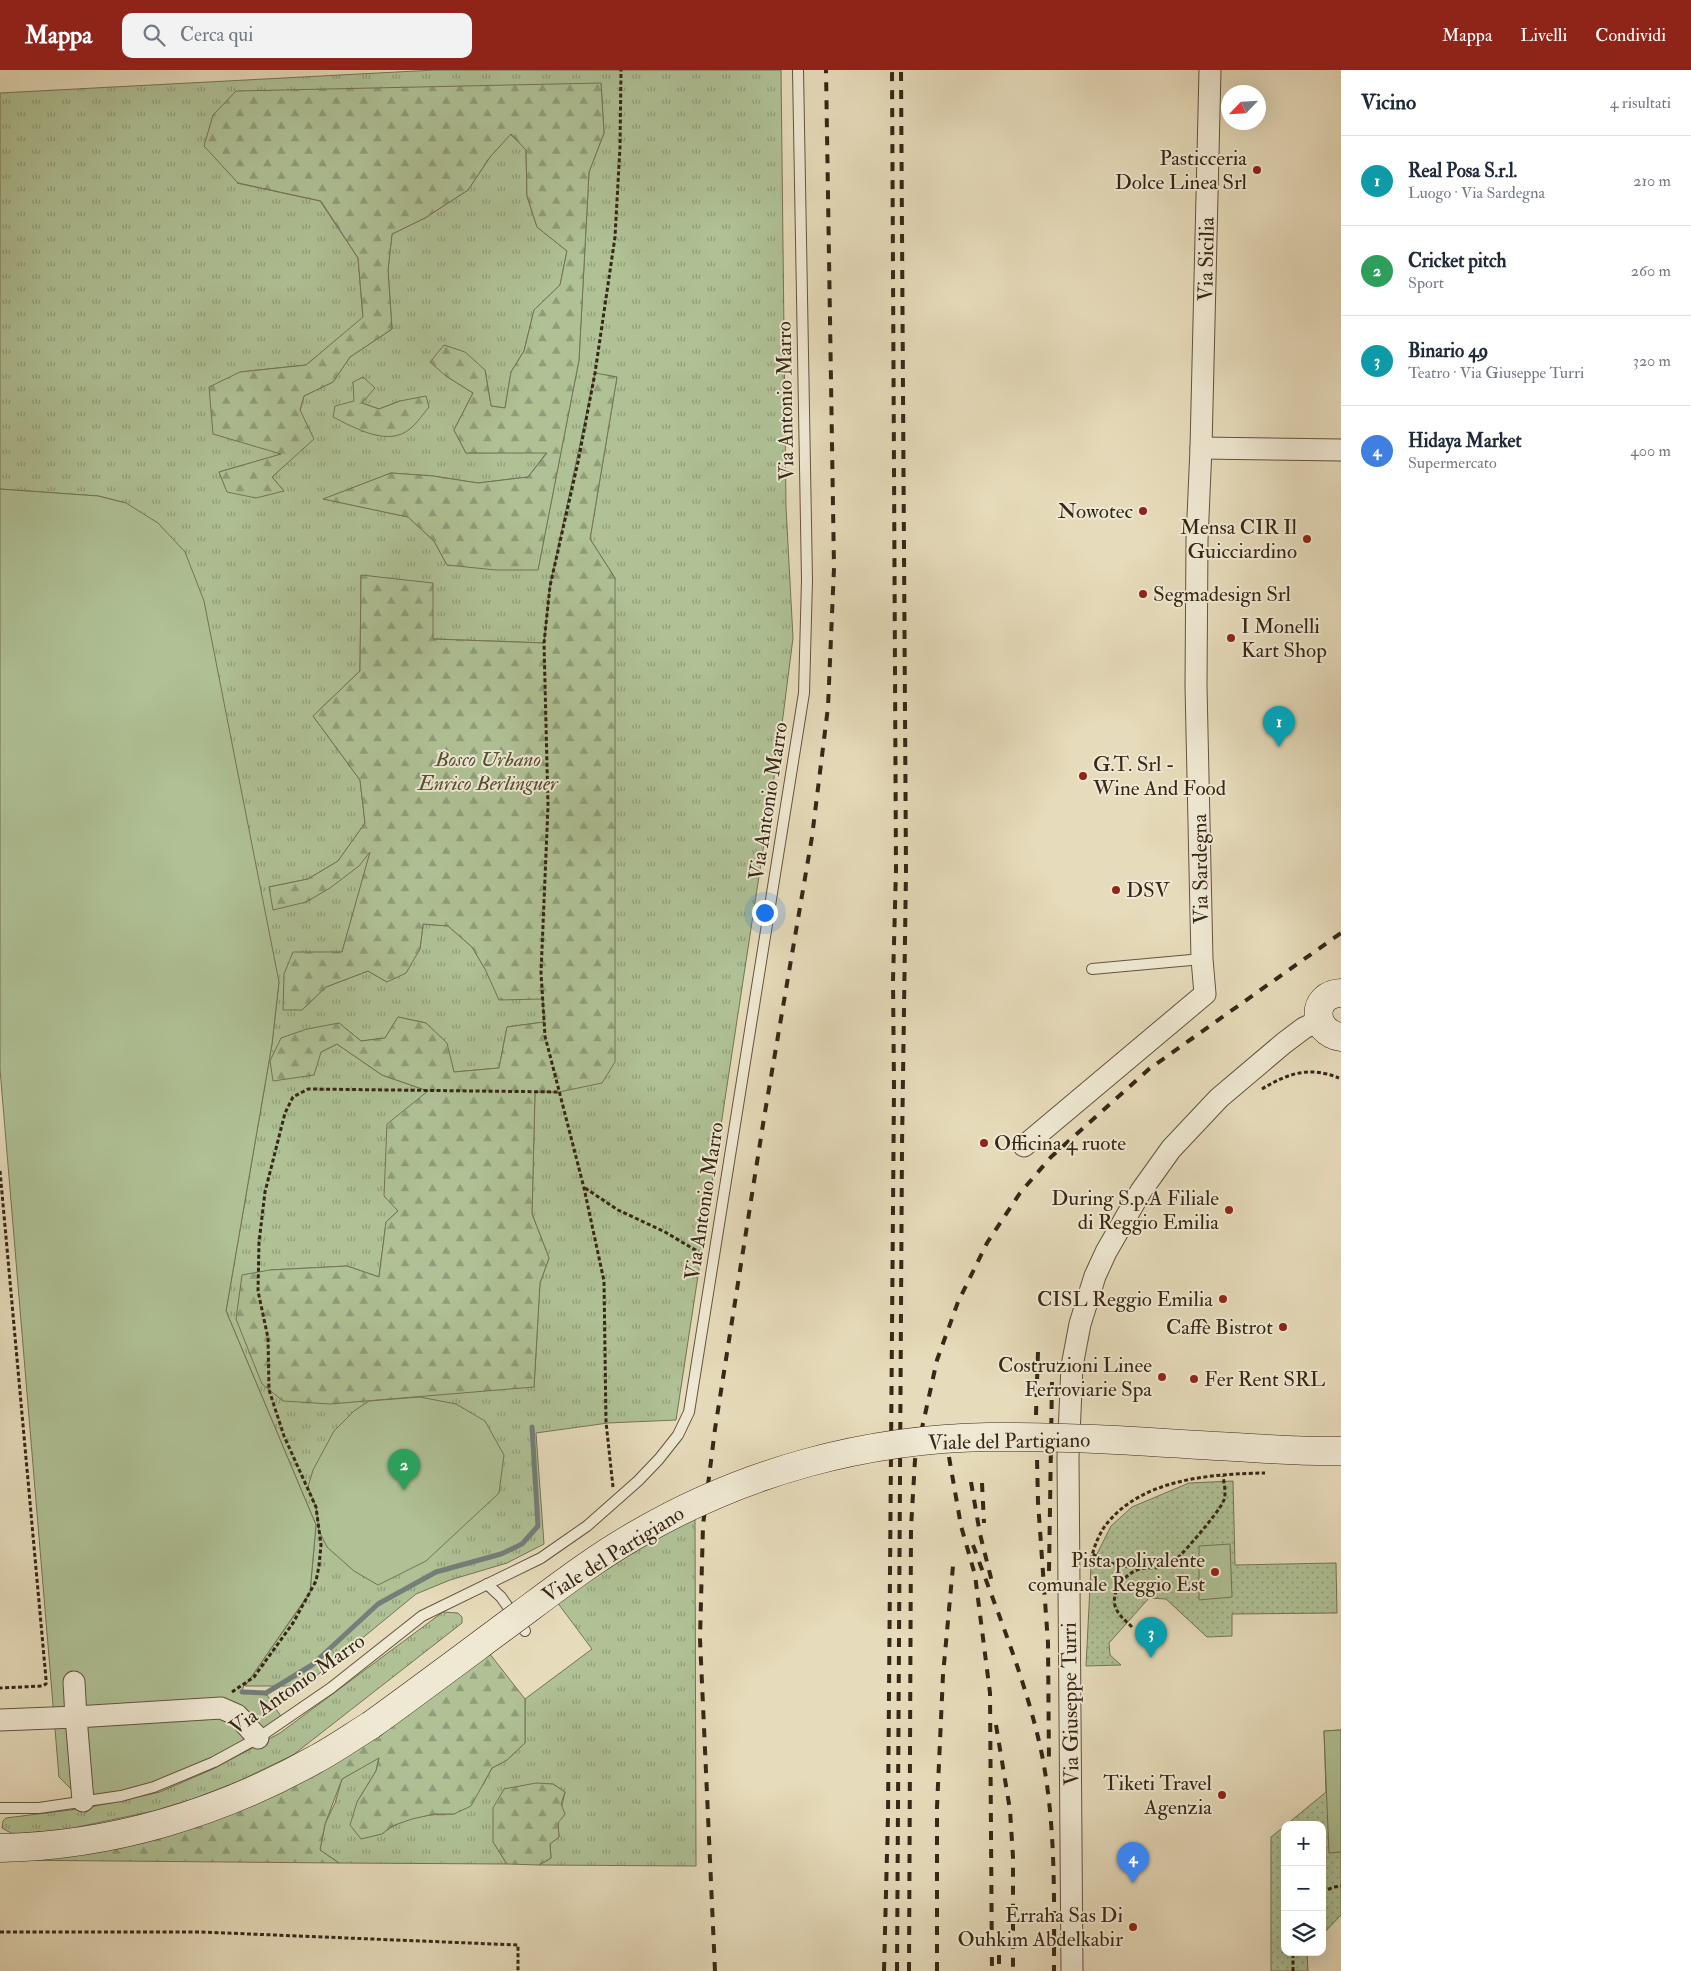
<!DOCTYPE html>
<html lang="it">
<meta charset="utf-8">
<style>
body{margin:0;font-family:"IM FELL Double Pica",serif;background:#f2f2f3;color:#1f2937}
.controls{position:absolute;right:15px;bottom:15px;display:grid;overflow:hidden;border-radius:10px;box-shadow:0 5px 20px #0002}
.controls button{width:45px;height:45px;display:grid;place-items:center;padding:0;border:0;border-bottom:1px solid #e0e1e3;background:#fff;color:#1f2937;font:25px sans-serif}
.compass{position:absolute;left:1221px;top:15px;width:45px;height:45px;border-radius:50%;background:#fff;box-shadow:0 5px 20px #0002;rotate:245deg}
.you{position:absolute;left:764px;top:842px;width:18px;height:18px;margin:-12px;border:4px solid #fff;border-radius:50%;background:#1a73e8;box-shadow:0 0 0 8px #1a73e833}
.badge{display:grid;place-items:center;width:32px;height:32px;border-radius:50%;background:#8f2418;color:#fff;font-size:16px;font-weight:700}
.pin{position:absolute;translate:-50% -41px;filter:drop-shadow(0 1px 2px #0008)}
.pin::after{content:'';position:absolute;top:26px;width:18px;height:15px;background:inherit;clip-path:polygon(0 0,100% 0,50% 100%)}
.list{margin:0;padding:0;list-style:none}
h2{display:flex;justify-content:space-between;align-items:center;height:65px;margin:0;padding:0 20px;font-size:21px}
h2 small{font-size:16px;font-weight:400;color:#747a83}
.list li{display:grid;grid-template-columns:32px 1fr auto;gap:15px;align-items:center;box-sizing:border-box;height:90px;padding:0 20px;border-top:1px solid #e0e1e3}
.list b{display:block;font-size:19px;white-space:nowrap}
.list p{margin:0;font-size:16px;white-space:nowrap;color:#747a83}
.list em{font-size:16px;font-style:normal;color:#747a83}
.icon{flex:none;width:28px;height:28px;fill:none;stroke:currentColor;stroke-width:2;stroke-linecap:round;stroke-linejoin:round}
.map{position:relative;flex:none;width:1341px;height:1901px;overflow:hidden}
header{display:flex;align-items:center;gap:30px;box-sizing:border-box;height:70px;padding:0 25px;background:#8f2418;color:#fff}
header strong{font-size:24px}
nav{display:flex;gap:28px;margin-inline-start:auto;font-size:18px}
.search{width:350px;height:45px;background:#f2f2f3;display:flex;align-items:center;gap:12px;box-sizing:border-box;padding:0 18px;border-radius:10px;color:#747a83;font-size:19px}
main{display:flex}
aside{flex:1;background:#fff}
.map>svg:first-child{display:block}
.grass{fill:url(#grass-tufts);stroke:#737456;fill-rule:evenodd}
.forest{fill:url(#forest-firs);stroke:#737456}
.park{fill:url(#park-dots);stroke:#737456}
.pitch{fill:#afc195;stroke:#737456}
.lines{fill:none;stroke-linecap:round;stroke-linejoin:round}
.stream{stroke:#747e7a;stroke-width:5}
.lane-casing{stroke:#63543f;stroke-width:12}
.street-casing{stroke:#63543f;stroke-width:23}
.secondary-casing{stroke:#372716;stroke-width:29}
.path{stroke:#372716;stroke-width:3;stroke-dasharray:4 2.5;stroke-linecap:butt}
.lane{stroke:#efe8d2;stroke-width:10}
.street{stroke:#efe8d2;stroke-width:21}
.secondary{stroke:#efe8d2;stroke-width:28}
.rail{stroke:#372716;stroke-width:4;stroke-dasharray:9 9;stroke-linecap:butt}
.secondary-bridge-casing{stroke:#372716;stroke-width:29;stroke-linecap:butt}
.secondary-bridge{stroke:#efe8d2;stroke-width:28}
.poi-dot{fill:#8f2418;stroke:#efe8d2;stroke-width:2}
.labels{text-anchor:middle;stroke-width:4;stroke-linejoin:round;paint-order:stroke}
.poi-label{font-size:21px;fill:#372716;stroke:#efe8d2;text-anchor:end}
.street-label{font-size:21px;fill:#372716;stroke:#efe8d2}
.park-label{font-size:21px;font-style:italic;fill:#554e36;stroke:#efe8d2}
</style>
<header>
<strong>Mappa</strong>
<div class="search"><svg class="icon" aria-label="search" viewBox="0 0 24 24"><circle cx="10" cy="10" r="6"/><path d="M15 15l6 6"/></svg>Cerca qui</div>
<nav><a>Mappa</a><a>Livelli</a><a>Condividi</a></nav>
</header>
<main>
<div class="map">
<svg width="1341" height="1901" viewBox="0 0 1341 1901">
<defs>
<pattern id="grass-tufts" width="24" height="20" patternUnits="userSpaceOnUse" patternTransform="scale(1.25)"><rect width="24" height="20" fill="#afc195"/><path d="M3 7l-1-3M5 7V3M7 7l1-3M15 17l-1-3M17 17v-4M19 17l1-3" fill="none" stroke="#8f9d79"/></pattern>
<pattern id="forest-firs" width="22" height="20" patternUnits="userSpaceOnUse" patternTransform="scale(1.25)"><rect width="22" height="20" fill="#afc195"/><path d="M5 1l3.5 6h-7zM16 11l3.5 6h-7z" fill="#8f9d79"/></pattern>
<pattern id="park-dots" width="8" height="8" patternUnits="userSpaceOnUse" patternTransform="scale(1.25)"><rect width="8" height="8" fill="#afc195"/><path d="M2 2h.1M6 6h.1" fill="none" stroke="#8f9d79" stroke-width="1.8" stroke-linecap="round"/></pattern>
</defs>
<rect width="100%" height="100%" fill="#e6dbba"/>
<filter id="stains"><feTurbulence type="fractalNoise" baseFrequency=".004" numOctaves="4"/><feColorMatrix values="0 0 0 0 .2 0 0 0 0 .09 0 0 0 0 .02 0 0 0 .5 -.17"/></filter>
<radialGradient id="worn" r=".72"><stop offset=".6" stop-color="#630" stop-opacity="0"/><stop offset="1" stop-color="#630" stop-opacity=".3"/></radialGradient>
<g class="grass">
<path d="M 435,0 L 781,0 L 786,437 L 793,568 L 781,662 L 676,1350 L 608,1353 L 536,1363 L 544,1474 L 507,1493 L 450,1510 L 416,1524 L 304,1616 L 245,1616 L 310,1523 L 316,1455 L 226,1241 L 272,974 L 279,912 L 126,433 L 98,426 L 0,419 L 0,23 ZM 601,14 L 604,63 L 589,102 L 579,290 L 538,499 L 447,495 L 434,471 L 408,447 L 324,429 L 391,403 L 433,406 L 478,413 L 528,407 L 547,382 L 466,383 L 454,360 L 473,323 L 446,306 L 485,300 L 491,336 L 505,338 L 511,302 L 524,281 L 534,240 L 560,215 L 567,181 L 537,157 L 527,126 L 526,79 L 510,64 L 490,87 L 468,120 L 425,148 L 392,164 L 388,200 L 392,259 L 350,287 L 333,312 L 304,326 L 285,395 L 272,407 L 284,421 L 227,421 L 219,402 L 282,384 L 240,302 L 306,295 L 363,248 L 358,188 L 320,131 L 237,113 ZM 595,304 L 617,307 L 590,469 L 615,508 L 559,1022 L 535,1022 L 532,1144 L 549,1188 L 540,1213 L 534,1317 L 270,1200 L 347,1196 L 379,1207 L 386,1152 L 398,1141 L 428,1021 L 382,1005 L 337,974 L 321,982 L 339,953 L 361,971 L 385,968 L 398,947 L 426,953 L 446,973 L 454,1002 L 499,998 L 507,957 L 544,952 L 543,929 L 485,899 L 472,877 L 448,856 L 423,854 L 420,879 L 387,912 L 368,901 L 326,917 L 302,940 L 342,882 L 371,780 C 353,804 331,817 306,832 L 269,817 L 308,809 L 338,791 L 365,753 L 360,710 L 313,646 L 360,601 L 361,505 L 433,569 L 544,573 L 550,516 ZM 353,312 L 362,333 L 379,339 L 400,331 L 362,362 L 355,331 Z"/>
<path d="M 695,1447 L 696,1796 L 539,1795 L 551,1788 L 550,1774 L 559,1767 L 558,1753 L 565,1722 L 553,1714 L 546,1714 L 493,1772 L 507,1794 L 339,1793 L 320,1780 L 325,1754 L 335,1733 L 342,1709 L 379,1687 L 376,1701 L 357,1732 L 382,1764 C 402,1747 428,1744 454,1744 L 483,1715 L 492,1698 L 507,1690 L 525,1673 L 525,1629 L 592,1579 L 554,1528 L 586,1506 Z"/>
<polygon points="443,1542 458,1543 462,1547 462,1553 293,1685 239,1711 193,1729 154,1741 68,1759 29,1764 11,1763 2,1758 3,1751 6,1748 86,1738 160,1722 213,1699 280,1663"/>
</g>
<g class="forest">
<polygon points="601,13 604,63 589,102 579,290 538,500 496,500 447,495 434,471 408,447 323,429 391,403 433,406 478,413 528,407 547,383 466,383 454,360 473,323 446,306 430,292 444,275 465,282 485,300 491,336 505,338 511,302 524,281 534,240 560,215 567,181 537,157 527,126 526,80 511,64 490,87 468,120 425,148 392,164 388,200 392,259 350,287 333,312 304,326 300,340 314,369 272,407 284,421 256,428 227,422 219,402 281,384 213,364 209,317 240,302 306,295 363,247 358,188 321,131 238,113 204,76 213,45 236,21"/>
<polygon points="595,303 617,307 590,469 615,508 615,992 602,1013 559,1022 535,1022 532,1144 549,1188 540,1213 534,1317 330,1334 283,1331 262,1314 236,1249 242,1205 270,1200 347,1196 379,1207 386,1152 398,1141 384,1126 387,1054 428,1021 382,1005 337,974 321,982 314,1005 273,1011 270,991 281,968 307,959 339,953 361,971 385,968 398,947 426,953 447,973 454,1002 499,998 507,957 544,952 543,929 499,930 485,899 472,877 448,856 423,854 420,879 406,903 387,912 368,901 326,917 302,940 283,940 284,904 293,882 342,882 370,782 359,796 330,818 306,832 273,840 269,817 308,809 338,791 365,753 360,710 313,646 360,601 361,505 433,513 433,569 544,573 550,516"/>
<path d="M 363,307 L 375,318 L 362,333 L 379,339 L 400,331 L 426,326 L 429,337 C 423,344 418,352 411,358 C 389,378 355,358 333,347 L 335,336 L 354,331 L 353,312 Z"/>
<polygon points="486,1579 525,1629 525,1673 507,1690 492,1698 471,1736 454,1744 434,1744 412,1749 392,1756 382,1764 361,1769 350,1755 357,1732 376,1701 379,1688 342,1709 325,1754 320,1780 339,1793 1,1790 197,1751"/>
<polygon points="536,1713 553,1714 565,1722 561,1734 565,1744 558,1753 559,1767 550,1774 551,1788 539,1795 507,1794 493,1772 493,1738 504,1719"/>
</g>
<g class="park">
<polygon points="1233,1411 1235,1495 1336,1493 1337,1543 1232,1544 1232,1566 1207,1567 1166,1529 1149,1528 1109,1573 1110,1585 1121,1595 1086,1596 1091,1496 1111,1456 1132,1437 1189,1413"/>
<polygon points="1341,1660 1341,1845 1322,1865 1322,1755 1286,1755 1326,1722 1324,1661"/>
<polygon points="1285,1756 1285,1882 1307,1882 1308,1901 1271,1901 1271,1767"/>
</g>
<g class="pitch">
<polygon points="0,419 98,426 126,433 158,453 185,482 204,531 279,912 272,974 226,1241 316,1455 310,1522 245,1616 244,1614 242,1622 267,1625 282,1648 258,1668 154,1717 83,1731 59,1707 0,999"/>
<polygon points="420,1327 456,1334 485,1351 504,1385 499,1423 426,1491 378,1515 354,1501 327,1477 319,1461 316,1437 308,1417 313,1400 334,1361 354,1341 369,1331"/>
<polygon points="1230,1474 1232,1527 1199,1530 1199,1476"/>
<polygon points="1341,1660 1341,1782 1329,1783 1324,1661"/>
</g>
<g class="lines">
<polyline class="stream" points="242,1622 266,1623 312,1595 378,1534 436,1502 501,1484 522,1474 538,1456 532,1357"/>
<defs>
<g id="lane">
<polyline points="1092,899 1202,889"/>
<polyline points="487,1514 501,1527 525,1561"/>
<polyline points="0,1738 39,1738 121,1726 154,1717 214,1692 258,1668 331,1618 422,1546 541,1488 587,1456 638,1411 659,1389 678,1365 689,1342 804,623 807,510 798,0"/>
</g>
<g id="street">
<polyline points="1201,378 1341,380"/>
<polyline points="1024,1076 1205,924 1202,889 1196,616 1197,470 1201,378 1210,0"/>
<polyline points="0,1650 76,1647 74,1612"/>
<polyline points="83,1731 76,1647 221,1638 237,1645 258,1668"/>
<polyline points="1072,1901 1068,1388 1072,1296 1080,1254 1095,1206 1106,1182 1141,1121 1171,1079 1219,1028 1284,973 1304,958 1319,951"/>
</g>
<g id="secondary">
<path d="M 1341,923 C 1311,924 1311,962 1341,967"/>
<path d="M 0,1778 C 111,1776 220,1743 316,1689 C 335,1679 353,1666 371,1655"/>
</g>
</defs>
<use href="#lane" class="lane-casing"/>
<use href="#street" class="street-casing"/>
<use href="#secondary" class="secondary-casing"/>
<g class="path">
<path d="M 1262,1019 C 1288,1003 1310,996 1339,1008"/>
<polyline points="0,1101 46,1609 46,1614 42,1616 0,1618"/>
<polyline points="585,1118 618,1140 665,1162 702,1184"/>
<polyline points="613,1417 606,1352 604,1211 584,1118 545,966 541,903 548,736 544,573 550,516 578,392 595,303 615,167 620,77 621,0"/>
<path d="M 1093,1484 C 1108,1495 1124,1497 1142,1498"/>
<path d="M 1089,1496 C 1093,1481 1098,1463 1109,1451 C 1146,1408 1213,1404 1265,1403"/>
<path d="M 1132,1557 C 1125,1550 1118,1545 1115,1536 C 1111,1518 1128,1500 1145,1498 C 1152,1497 1162,1499 1168,1496 C 1176,1493 1219,1442 1223,1432 C 1227,1426 1224,1413 1223,1406"/>
<polyline points="232,1622 254,1607 293,1553 316,1511 319,1496 321,1475 316,1437 284,1366 269,1320 268,1268 258,1221 259,1172 265,1122 285,1043 293,1027 308,1019 559,1022"/>
<polyline points="1322,1822 1334,1817 1341,1816"/>
<polyline points="0,1862 201,1862 518,1875 518,1901"/>
<polyline points="1293,1901 1293,1882"/>
</g>
<use href="#lane" class="lane"/>
<use href="#street" class="street"/>
<use href="#secondary" class="secondary"/>
<g class="rail">
<polyline points="1038,1282 1036,1344 1038,1432 1048,1573 1049,1695"/>
<polyline points="949,1387 961,1456 975,1505 990,1623 992,1901"/>
<polyline points="971,1412 980,1464 992,1512"/>
<polyline points="982,1413 984,1453"/>
<path d="M 973,1475 C 998,1544 1027,1613 1042,1685 C 1056,1756 1054,1829 1054,1901"/>
<polyline points="1049,1501 1052,1310"/>
<polyline points="996,1655 1010,1740 1013,1787 1013,1901"/>
<polyline points="999,1867 999,1901"/>
<polyline points="715,1901 700,1569 703,1455 715,1359 764,1048 812,767 828,637 834,498 826,0"/>
<polyline points="884,1901 888,1745 894,1018 893,910 896,800 892,0"/>
<polyline points="897,1901 902,1076 906,801 901,0"/>
<polyline points="909,1901 911,1458 915,1390 937,1290 958,1232 987,1173 1020,1123 1051,1087 1149,999 1341,863"/>
<polyline points="937,1901 937,1737 943,1605 953,1496"/>
</g>
<defs>
<path id="secondary-bridge" d="M 371,1655 C 421,1619 470,1582 520,1545 C 559,1516 598,1486 641,1462 C 747,1401 866,1369 988,1367 C 1064,1366 1139,1371 1215,1376 C 1257,1378 1299,1382 1341,1381"/>
</defs>
<use href="#secondary-bridge" class="secondary-bridge-casing"/>
<use href="#secondary-bridge" class="secondary-bridge"/>
</g>
<g class="poi-dot">
<circle cx="1257" cy="100" r="5"/>
<circle cx="1143" cy="441" r="5"/>
<circle cx="1307" cy="469" r="5"/>
<circle cx="1143" cy="524" r="5"/>
<circle cx="1231" cy="568" r="5"/>
<circle cx="1083" cy="706" r="5"/>
<circle cx="1116" cy="820" r="5"/>
<circle cx="984" cy="1073" r="5"/>
<circle cx="1229" cy="1140" r="5"/>
<circle cx="1223" cy="1229" r="5"/>
<circle cx="1283" cy="1257" r="5"/>
<circle cx="1162" cy="1307" r="5"/>
<circle cx="1194" cy="1309" r="5"/>
<circle cx="1215" cy="1502" r="5"/>
<circle cx="1222" cy="1725" r="5"/>
<circle cx="1133" cy="1857" r="5"/>
</g>
<g class="labels">
<g class="poi-label">
<text x="1247" y="95">Pasticceria<tspan x="1247" dy="24">Dolce Linea Srl</tspan></text>
<text x="1133" y="448">Nowotec</text>
<text x="1297" y="464">Mensa CIR Il<tspan x="1297" dy="24">Guicciardino</tspan></text>
<text x="1153" y="531" text-anchor="start">Segmadesign Srl</text>
<text x="1241" y="563" text-anchor="start">I Monelli<tspan x="1241" dy="24">Kart Shop</tspan></text>
<text x="1093" y="701" text-anchor="start">G.T. Srl -<tspan x="1093" dy="24">Wine And Food</tspan></text>
<text x="1126" y="827" text-anchor="start">DSV</text>
<text x="994" y="1080" text-anchor="start">Officina 4 ruote</text>
<text x="1219" y="1135">During S.p.A Filiale<tspan x="1219" dy="24">di Reggio Emilia</tspan></text>
<text x="1213" y="1236">CISL Reggio Emilia</text>
<text x="1273" y="1264">Caffè Bistrot</text>
<text x="1152" y="1302">Costruzioni Linee<tspan x="1152" dy="24">Ferroviarie Spa</tspan></text>
<text x="1204" y="1316" text-anchor="start">Fer Rent SRL</text>
<text x="1205" y="1497">Pista polivalente<tspan x="1205" dy="24">comunale Reggio Est</tspan></text>
<text x="1212" y="1720">Tiketi Travel<tspan x="1212" dy="24">Agenzia</tspan></text>
<text x="1123" y="1852">Erraha Sas Di<tspan x="1123" dy="24">Ouhkim Abdelkabir</tspan></text>
</g>
<g class="street-label">
<text transform="translate(1206 189) rotate(-89)" y="7">Via Sicilia</text>
<text transform="translate(785 331) rotate(-91)" y="7">Via Antonio Marro</text>
<text transform="translate(768 731) rotate(-81)" y="7">Via Antonio Marro</text>
<text transform="translate(1200 799) rotate(-91)" y="7">Via Sardegna</text>
<text transform="translate(704 1131) rotate(-81)" y="7">Via Antonio Marro</text>
<text transform="translate(1009 1371) rotate(-1)" y="7">Viale del Partigiano</text>
<text transform="translate(613 1484) rotate(-32)" y="7">Viale del Partigiano</text>
<text transform="translate(297 1614) rotate(-35)" y="7">Via Antonio Marro</text>
<text transform="translate(1070 1634) rotate(-91)" y="7">Via Giuseppe Turri</text>
</g>
<g class="park-label">
<text x="488" y="696">Bosco Urbano<tspan x="488" dy="24">Enrico Berlinguer</tspan></text>
</g>
</g>
<rect width="100%" height="100%" filter="url(#stains)"/>
<rect width="100%" height="100%" fill="url(#worn)"/>
</svg>
<div class="controls">
<button>+</button>
<button>−</button>
<button><svg class="icon" aria-label="layers" viewBox="0 0 24 24"><path d="M12 4l9 5-9 5-9-5zM3 14l9 5 9-5"/></svg></button>
</div>
<svg class="compass" viewBox="-18 -18 36 36"><path d="M0-13l5 13h-10z" fill="#e53935"/><path d="M0 13l5-13h-10z" fill="#747a83"/></svg>
<div class="you"></div>
<div class="pin badge" style="left:1279px;top:677px;background:#0f9aa8">1</div>
<div class="pin badge" style="left:404px;top:1420px;background:#2e9e5b">2</div>
<div class="pin badge" style="left:1151px;top:1588px;background:#0f9aa8">3</div>
<div class="pin badge" style="left:1133px;top:1813px;background:#3f7fe0">4</div>
</div>
<aside>
<h2>Vicino<small>4 risultati</small></h2>
<ul class="list">
<li><span class="badge" style="background:#0f9aa8">1</span><div><b>Real Posa S.r.l.</b><p>Luogo · Via Sardegna</p></div><em>210 m</em></li>
<li><span class="badge" style="background:#2e9e5b">2</span><div><b>Cricket pitch</b><p>Sport</p></div><em>260 m</em></li>
<li><span class="badge" style="background:#0f9aa8">3</span><div><b>Binario 49</b><p>Teatro · Via Giuseppe Turri</p></div><em>320 m</em></li>
<li><span class="badge" style="background:#3f7fe0">4</span><div><b>Hidaya Market</b><p>Supermercato</p></div><em>400 m</em></li>
</ul>
</aside>
</main>
